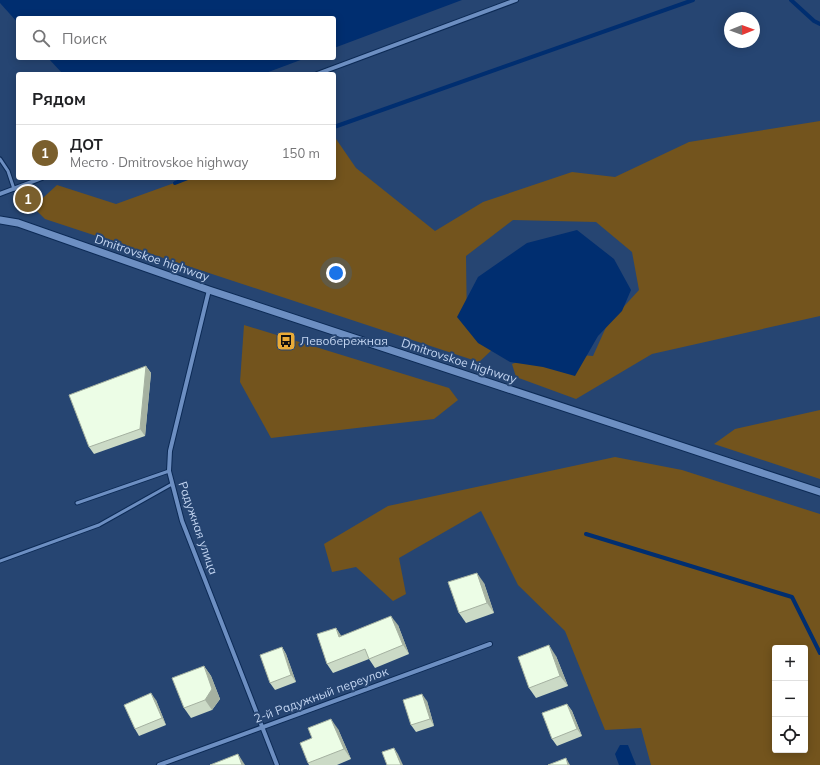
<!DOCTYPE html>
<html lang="ru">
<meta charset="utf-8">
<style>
body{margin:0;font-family:Mulish,sans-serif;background:#f2f2f2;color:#202124}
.controls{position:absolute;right:12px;bottom:12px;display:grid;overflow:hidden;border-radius:4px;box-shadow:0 2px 10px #0003}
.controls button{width:36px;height:36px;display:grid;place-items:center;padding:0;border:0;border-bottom:1px solid #e0e0e0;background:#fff;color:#202124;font:20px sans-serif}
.compass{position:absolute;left:724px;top:12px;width:36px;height:36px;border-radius:50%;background:#fff;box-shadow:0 2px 10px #0003;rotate:89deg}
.you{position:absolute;left:336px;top:273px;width:14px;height:14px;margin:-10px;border:3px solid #fff;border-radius:50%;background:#1a73e8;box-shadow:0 0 0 6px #1a73e833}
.badge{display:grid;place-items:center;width:26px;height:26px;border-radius:50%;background:#7a5f2d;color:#fff;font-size:13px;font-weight:700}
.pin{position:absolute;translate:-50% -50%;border:2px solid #fff;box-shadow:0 1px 4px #0006}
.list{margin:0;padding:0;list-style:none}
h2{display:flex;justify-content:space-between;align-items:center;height:52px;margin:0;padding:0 16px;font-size:17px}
h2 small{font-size:13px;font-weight:400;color:#757577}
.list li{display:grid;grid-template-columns:26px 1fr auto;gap:12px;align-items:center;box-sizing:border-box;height:56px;padding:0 16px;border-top:1px solid #e0e0e0}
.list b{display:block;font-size:15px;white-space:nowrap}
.list p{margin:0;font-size:13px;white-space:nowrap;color:#757577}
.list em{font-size:13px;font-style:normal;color:#757577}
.icon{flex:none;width:22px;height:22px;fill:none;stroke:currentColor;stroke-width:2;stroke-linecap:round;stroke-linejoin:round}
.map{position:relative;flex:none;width:820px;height:765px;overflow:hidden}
.search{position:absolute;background:#fff;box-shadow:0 2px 10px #0003;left:16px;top:16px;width:320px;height:44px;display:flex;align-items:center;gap:10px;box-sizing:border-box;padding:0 14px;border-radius:4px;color:#757577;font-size:15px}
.panel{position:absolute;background:#fff;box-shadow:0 2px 10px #0003;left:16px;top:72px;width:320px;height:108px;border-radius:4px}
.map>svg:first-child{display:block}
.green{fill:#73541d;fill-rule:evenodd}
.water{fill:#002e70}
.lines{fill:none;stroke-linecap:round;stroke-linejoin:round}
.stream{stroke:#002e70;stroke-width:4}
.service-casing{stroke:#0c2a55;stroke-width:5}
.minor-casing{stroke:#0c2a55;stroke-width:6}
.tertiary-casing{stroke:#0c2a55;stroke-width:9}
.service{stroke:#6d8fc2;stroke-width:3}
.minor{stroke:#6d8fc2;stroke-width:4}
.tertiary{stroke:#6d8fc2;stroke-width:7}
.wall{fill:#cbdac6}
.shaded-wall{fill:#a5b1a1}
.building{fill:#ecfde6;stroke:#a5b1a1}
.labels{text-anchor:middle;stroke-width:4;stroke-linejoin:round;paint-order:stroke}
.street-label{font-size:12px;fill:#c4d6f2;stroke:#264572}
.poi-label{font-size:12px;fill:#c4d6f2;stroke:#264572;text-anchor:start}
</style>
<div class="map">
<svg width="820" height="765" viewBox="0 0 820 765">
<rect width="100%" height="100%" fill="#264572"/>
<g class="green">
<polygon points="820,121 820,316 652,354 576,399 516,377 512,364 543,352 593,356 607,325 639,290 632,252 596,222 513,220 466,256 467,329 494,348 479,362 45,219 33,207 57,185 116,204 188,178 334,178 334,136 356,168 435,231 483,202 572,172 615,177 689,142"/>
<polygon points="244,325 449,388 458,400 434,419 271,438 240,382"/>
<polygon points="820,410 820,479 714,444 735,429"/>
<path d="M 615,457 L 682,470 L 820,514 L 820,765 L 651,765 L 641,728 L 605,730 L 565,631 L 518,585 L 481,511 L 399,558 L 406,594 L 393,601 L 356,567 L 332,572 L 324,544 L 388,506 ZM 775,648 L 805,648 L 805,750 L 775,750 Z"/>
</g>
<g class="water">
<polygon points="0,0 462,0 334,48 334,18 18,18 18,23 0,3"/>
<polygon points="48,58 306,58 263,74 63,74"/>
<polygon points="577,230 614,259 631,290 622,311 598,336 575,376 543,367 510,362 478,343 457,317 478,277 527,243"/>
<polygon points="620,745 628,745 636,765 619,765 615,754"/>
</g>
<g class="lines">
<g class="stream">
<polyline points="791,0 814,21 820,24"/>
<polyline points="334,127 693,0"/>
<polyline points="175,183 188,178"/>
<polyline points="586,534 792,597 820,653"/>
</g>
<defs>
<g id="service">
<polyline points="0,159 8,171 14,189"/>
<polyline points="77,503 169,471"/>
<polyline points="0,561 99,525 172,484"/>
</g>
<g id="minor">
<polyline points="317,74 516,0"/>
<polyline points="0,194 42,178"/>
<polyline points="209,290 170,451 169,471 182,521 277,765"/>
<polyline points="159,765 490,644"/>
</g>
<polyline id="tertiary" points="0,220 18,223 209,290 820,492"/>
</defs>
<use href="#service" class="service-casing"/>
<use href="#minor" class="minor-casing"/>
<use href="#tertiary" class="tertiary-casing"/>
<use href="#service" class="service"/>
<use href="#minor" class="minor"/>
<use href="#tertiary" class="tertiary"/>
</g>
<g class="wall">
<polygon points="146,366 151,373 145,436 94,454 89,447"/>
<polygon points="484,583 494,613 466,623 459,613"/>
<polygon points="398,625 409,654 375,668 369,659 333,673 327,664 336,628 341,636"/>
<polygon points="282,647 286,654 296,682 275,690 270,683"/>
<polygon points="556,656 568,686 536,698 529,688"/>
<polygon points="204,666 211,676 220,699 212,710 191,718 184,708"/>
<polygon points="156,700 166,725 139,736 135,729"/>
<polygon points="427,701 434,726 416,732 411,725"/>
<polygon points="567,704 572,711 582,736 557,746 552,739"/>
<polygon points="338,729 351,759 337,765 309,765 308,763"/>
</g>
<g class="shaded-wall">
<polygon points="146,366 151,373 145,436 140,429"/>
<polygon points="477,573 484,583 494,613 487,603"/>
<polygon points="391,616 398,625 409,654 403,645"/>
<polygon points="336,628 342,637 339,637"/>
<polygon points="549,645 556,656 568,686 560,676"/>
<polygon points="282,647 286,654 296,682 291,675"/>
<polygon points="204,666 211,676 220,699 212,710 205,700"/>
<polygon points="151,693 156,700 166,725 162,718"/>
<polygon points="422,694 427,701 434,726 430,719"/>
<polygon points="567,704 572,711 582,736 577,729"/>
<polygon points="331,719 338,729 351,759 344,749"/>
<polygon points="394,748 398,754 403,765 401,765"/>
<polygon points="238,754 245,765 242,765"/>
<polygon points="566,758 570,765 568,765"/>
</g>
<g class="building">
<polygon points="146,366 140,429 89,447 69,395"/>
<polygon points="477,573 487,603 459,613 448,582"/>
<polygon points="391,616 403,645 369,659 365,649 327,664 317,634 336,628 339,637"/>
<polygon points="549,645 560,676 529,688 518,657"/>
<polygon points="282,647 291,675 270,683 260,655"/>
<polygon points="204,666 212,689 205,700 184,708 172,678"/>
<polygon points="151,693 162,718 135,729 124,705"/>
<polygon points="422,694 430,719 411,725 403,700"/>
<polygon points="567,704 577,729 552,739 542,713"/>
<polygon points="331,719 344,749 308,763 300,743 312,738 308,728"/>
<polygon points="394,748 401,765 387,765 382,752"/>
<polygon points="238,754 242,765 210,765"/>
<polygon points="566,758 568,765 548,765"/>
</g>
<defs>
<symbol id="bus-square" viewBox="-11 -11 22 22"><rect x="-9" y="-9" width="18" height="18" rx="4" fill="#e9ab38" stroke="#264572"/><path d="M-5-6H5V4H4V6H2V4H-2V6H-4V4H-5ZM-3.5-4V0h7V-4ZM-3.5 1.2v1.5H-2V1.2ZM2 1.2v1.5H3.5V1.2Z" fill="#111"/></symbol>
</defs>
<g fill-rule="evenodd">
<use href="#bus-square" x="275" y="330" width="22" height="22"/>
</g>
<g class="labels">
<g class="street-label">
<text transform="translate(152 258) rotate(19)" y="4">Dmitrovskoe highway</text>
<text transform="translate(459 361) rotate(18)" y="4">Dmitrovskoe highway</text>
<text transform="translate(198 528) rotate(71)" y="4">Радужная улица</text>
<text transform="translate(321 695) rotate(-20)" y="4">2-й Радужный переулок</text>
</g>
<g class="poi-label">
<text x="300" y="345">Левобережная</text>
</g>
</g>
</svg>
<div class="controls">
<button>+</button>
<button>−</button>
<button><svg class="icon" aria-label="locate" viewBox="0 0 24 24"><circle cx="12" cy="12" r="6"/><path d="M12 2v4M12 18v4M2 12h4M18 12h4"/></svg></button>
</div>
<svg class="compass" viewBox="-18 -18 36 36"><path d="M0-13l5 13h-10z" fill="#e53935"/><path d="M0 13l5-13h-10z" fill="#757577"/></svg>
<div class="you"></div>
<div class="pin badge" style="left:28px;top:199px">1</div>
<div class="search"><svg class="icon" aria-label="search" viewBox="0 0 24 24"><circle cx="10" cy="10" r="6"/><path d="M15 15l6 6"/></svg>Поиск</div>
<section class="panel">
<h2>Рядом<small></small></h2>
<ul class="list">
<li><span class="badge">1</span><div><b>ДОТ</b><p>Место · Dmitrovskoe highway</p></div><em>150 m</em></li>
</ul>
</section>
</div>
